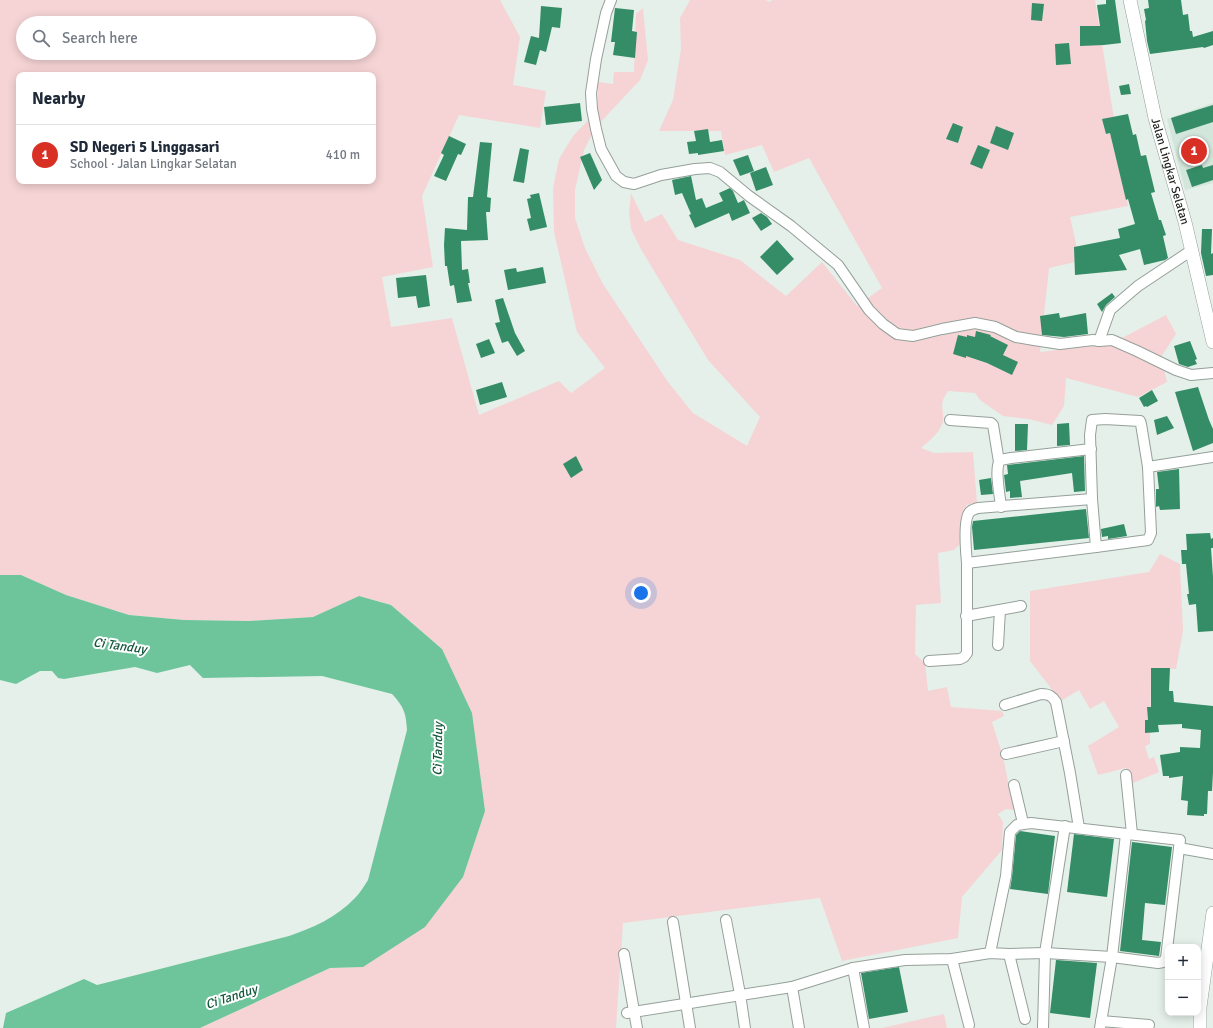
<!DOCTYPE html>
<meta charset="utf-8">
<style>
body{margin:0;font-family:Signika,sans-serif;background:#f6f6f7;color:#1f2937}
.controls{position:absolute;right:12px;bottom:12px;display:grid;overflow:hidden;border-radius:8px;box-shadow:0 2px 10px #0003}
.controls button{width:36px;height:36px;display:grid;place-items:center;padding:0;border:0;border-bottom:1px solid #e0e1e3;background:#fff;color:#1f2937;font:20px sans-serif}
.you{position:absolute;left:641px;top:593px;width:14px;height:14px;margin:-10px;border:3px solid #fff;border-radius:50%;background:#1a73e8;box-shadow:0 0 0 6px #1a73e833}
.badge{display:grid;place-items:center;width:26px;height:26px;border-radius:50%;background:#d93025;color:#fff;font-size:13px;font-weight:700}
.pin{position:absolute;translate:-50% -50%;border:2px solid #fff;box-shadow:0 1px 4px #0006}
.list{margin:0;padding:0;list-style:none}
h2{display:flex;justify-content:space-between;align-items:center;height:52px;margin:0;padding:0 16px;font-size:17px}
h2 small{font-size:13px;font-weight:400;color:#747a83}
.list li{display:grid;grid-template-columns:26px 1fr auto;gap:12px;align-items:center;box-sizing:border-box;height:60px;padding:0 16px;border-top:1px solid #e0e1e3}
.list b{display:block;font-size:15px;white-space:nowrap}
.list p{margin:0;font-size:13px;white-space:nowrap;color:#747a83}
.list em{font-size:13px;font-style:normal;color:#747a83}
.icon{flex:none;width:22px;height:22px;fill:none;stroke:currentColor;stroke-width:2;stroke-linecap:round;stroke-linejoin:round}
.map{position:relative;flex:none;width:1213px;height:1028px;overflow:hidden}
.search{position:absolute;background:#fff;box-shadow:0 2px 10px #0003;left:16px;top:16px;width:360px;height:44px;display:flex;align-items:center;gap:10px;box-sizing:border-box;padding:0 14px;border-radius:22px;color:#747a83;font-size:15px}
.panel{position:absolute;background:#fff;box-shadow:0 2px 10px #0003;left:16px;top:72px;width:360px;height:112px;border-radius:8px}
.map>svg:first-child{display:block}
.built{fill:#d3e6db}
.green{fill:#f6d4d5;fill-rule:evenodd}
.water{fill:#6fc59b}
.building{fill:#348d66}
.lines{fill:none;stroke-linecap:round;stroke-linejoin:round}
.minor-casing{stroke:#95a09a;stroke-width:12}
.tertiary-casing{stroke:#95a09a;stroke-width:14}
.minor{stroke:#fff;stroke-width:10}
.tertiary{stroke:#fff;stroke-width:13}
.labels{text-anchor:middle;stroke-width:4;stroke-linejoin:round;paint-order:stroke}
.street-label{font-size:12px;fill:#1e221f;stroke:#fff}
.water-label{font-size:13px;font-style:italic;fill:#13573b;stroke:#fff}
</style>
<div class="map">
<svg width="1213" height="1028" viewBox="0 0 1213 1028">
<rect width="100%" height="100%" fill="#e4f0e9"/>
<polygon class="built" points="1213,103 1213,183 1185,190 1167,119"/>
<g class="green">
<path d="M 0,0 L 500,0 L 520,37 L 513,85 L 546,91 L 540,128 L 459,115 L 422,196 L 433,267 L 382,277 L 391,327 L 452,318 L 479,415 L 559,381 L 571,393 L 605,368 L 577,332 L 554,232 L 553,188 L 559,159 L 573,136 L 598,110 L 598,82 L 613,84 L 614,72 L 634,72 L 636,14 L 643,8 L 648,60 L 640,80 L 596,127 L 584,150 L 575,190 L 575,218 L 585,248 L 603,284 L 668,382 L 693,413 L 747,446 L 760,417 L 708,360 L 642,251 L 631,229 L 629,213 L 631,193 L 645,222 L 662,214 L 678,240 L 740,260 L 786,296 L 822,262 L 857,306 L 882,288 L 809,158 L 774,172 L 762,145 L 725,155 L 721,131 L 659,131 L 673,100 L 681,49 L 680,18 L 690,0 L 765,0 L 770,2 L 772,0 L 1095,0 L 1128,206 L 1070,217 L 1080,261 L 1049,268 L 1040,352 L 1093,346 L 1124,337 L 1166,315 L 1176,334 L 1161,357 L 1167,382 L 1138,397 L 1066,378 L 1064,406 L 1052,425 L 1029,419 L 1003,416 L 980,400 L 975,393 L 948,391 C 938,406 944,406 943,421 C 941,432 929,441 921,448 L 934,453 L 973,452 L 977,504 L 966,505 L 962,542 L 954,550 L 938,553 L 941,603 L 916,605 L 915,654 L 925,663 L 928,691 L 947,687 L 951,707 L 1002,711 L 1004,716 L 992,722 L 1003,757 L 1014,810 L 1006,809 L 998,814 L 1003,822 L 1002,850 L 962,897 L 958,938 L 842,961 L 820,898 L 623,923 L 616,1028 L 200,1028 L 330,968 L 363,967 L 442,649 L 391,605 L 359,596 L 313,617 L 249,621 L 184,620 L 129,615 L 66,595 L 21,575 L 0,575 ZM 23,23 L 369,23 L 369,53 L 23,53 ZM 19,75 L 373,75 L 373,181 L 19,181 Z"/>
<polygon points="1160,554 1180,564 1183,631 1176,669 1151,668 1150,744 1145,746 1149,759 1154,757 1159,772 1133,783 1126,768 1098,775 1088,746 1119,727 1104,701 1090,709 1079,690 1061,701 1030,661 1030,591 1149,572"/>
<polygon points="944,1014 947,1028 882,1028"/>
</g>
<path class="water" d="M 0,575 L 21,575 L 66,595 L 129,615 L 184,620 L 249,621 L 313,617 L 359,596 L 391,605 L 442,649 L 472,713 L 485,811 L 463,877 L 425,927 L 363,967 L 330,968 L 200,1028 L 3,1028 L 6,1013 L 84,979 L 97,985 L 289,936 C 313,928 337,917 355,898 C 360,893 364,886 368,880 L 407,730 C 406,713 404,707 392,694 L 322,676 L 203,678 L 190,665 L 157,673 L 135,667 L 64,679 L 58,678 L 52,671 L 40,671 L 16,684 L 0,680 Z"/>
<g class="building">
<polygon points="1106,0 1115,0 1121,43 1104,45 1080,46 1080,26 1100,26 1097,5 1106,4"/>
<polygon points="1148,0 1181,0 1183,15 1188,14 1190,31 1192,31 1193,37 1213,31 1213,45 1204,48 1203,47 1150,54 1147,41 1145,21 1146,20 1144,9 1149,8"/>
<polygon points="1032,3 1044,4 1042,21 1031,20"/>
<polygon points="541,6 562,8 560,28 552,27 546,52 540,50 536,65 524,62 531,36 539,38"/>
<polygon points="615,8 634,10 632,31 637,32 635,58 613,55 615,42 611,42"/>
<polygon points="1069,43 1071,64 1056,65 1055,44"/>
<polygon points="1129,84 1131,94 1121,95 1119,86"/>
<polygon points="580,103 582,121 546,125 544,107"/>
<polygon points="1213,105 1213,122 1176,134 1171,118"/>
<polygon points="1128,114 1133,135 1136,134 1141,156 1146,155 1155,192 1151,193 1159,220 1161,220 1166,235 1163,236 1168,258 1165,260 1144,265 1140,249 1119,255 1127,270 1075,275 1074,247 1120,238 1118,229 1135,224 1128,199 1126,200 1110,133 1106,134 1102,119"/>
<polygon points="953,123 963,127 958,143 946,139"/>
<polygon points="996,126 1014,133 1008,150 990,143"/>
<polygon points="708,129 710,142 722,140 724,151 698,155 698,153 689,154 687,142 696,141 694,131"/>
<polygon points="449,136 466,144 461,155 458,154 446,181 434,176 444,155 441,153"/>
<polygon points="480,142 492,143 487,197 491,198 490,212 486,212 488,240 461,241 462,270 468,269 470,283 468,283 472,301 457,303 454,285 450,286 447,266 445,266 444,245 445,228 467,230 468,197 473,197"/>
<polygon points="978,145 990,150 982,169 970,164"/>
<polygon points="520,148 529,150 524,183 513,181"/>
<polygon points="590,153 602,180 594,190 580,157"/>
<polygon points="748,155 754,171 740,176 733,160"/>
<polygon points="1202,165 1203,168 1213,165 1213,180 1192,187 1186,170"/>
<polygon points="766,167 773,185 756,191 750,173"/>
<polygon points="691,176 696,200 702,198 706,208 723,201 719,193 730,188 733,191 738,203 744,200 750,213 732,221 729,213 695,228 689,215 691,214 682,193 675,195 672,180"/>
<polygon points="539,193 547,227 530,231 527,219 531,218 527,199 531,198 530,195"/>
<polygon points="761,213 767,217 772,224 761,231 752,218"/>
<polygon points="1202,229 1212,229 1211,254 1213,253 1213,275 1206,276 1201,253"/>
<polygon points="777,240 794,259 777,275 760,257"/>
<polygon points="543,267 546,283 508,290 504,270 516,268 517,272"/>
<polygon points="426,275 430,306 418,308 416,296 398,298 396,278"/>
<polygon points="1112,293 1115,297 1106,305 1102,312 1097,304"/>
<polygon points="503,298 515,333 525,351 517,356 508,341 502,343 495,323 500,322 495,300"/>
<polygon points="1059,313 1060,318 1086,313 1088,334 1064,337 1042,335 1040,316"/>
<polygon points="976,331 991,335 990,336 1008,345 1003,355 1018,362 1012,375 987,363 966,356 966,358 953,354 958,335 967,337 967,335 975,337"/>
<polygon points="489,339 495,353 481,358 476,344"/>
<polygon points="1190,341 1197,359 1195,360 1197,364 1188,367 1179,364 1174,346"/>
<polygon points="502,382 507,397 480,405 476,390"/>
<polygon points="1198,387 1209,420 1213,429 1213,443 1193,451 1175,392"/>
<polygon points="1152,390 1158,401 1147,407 1146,406 1144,407 1139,398"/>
<polygon points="1167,416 1174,428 1157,435 1154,420"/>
<polygon points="1069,423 1070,445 1057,446 1057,424"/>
<polygon points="1015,424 1028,424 1027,450 1015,451"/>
<polygon points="576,456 583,470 571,478 563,464"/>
<polygon points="1084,456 1085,491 1074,492 1072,473 1020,481 1022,497 1010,498 1010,491 1006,492 1004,475 1008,474 1007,465"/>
<polygon points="1179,469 1180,509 1160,510 1159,506 1156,507 1156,489 1159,489 1157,472"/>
<polygon points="991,478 993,494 981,495 979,480"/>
<polygon points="1086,509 1089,538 974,550 972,527 973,521"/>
<polygon points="1124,524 1127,536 1108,539 1108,536 1102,537 1101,529"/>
<polygon points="1210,533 1211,539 1213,538 1213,548 1211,548 1213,577 1213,631 1198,632 1196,604 1189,605 1187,594 1189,594 1186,564 1182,564 1181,550 1187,550 1186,534"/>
<polygon points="1151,668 1170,668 1169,691 1173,691 1174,702 1213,706 1213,772 1212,791 1208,791 1207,814 1204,814 1204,816 1187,815 1188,801 1181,800 1183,776 1169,778 1169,776 1163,776 1160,755 1180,752 1180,747 1200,748 1201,730 1182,728 1182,724 1158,725 1159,732 1145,733 1145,720 1148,720 1147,707 1151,707"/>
<polygon points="1020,831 1055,836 1048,894 1010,889 1012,877 1016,835"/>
<polygon points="1074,834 1114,839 1107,897 1067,892"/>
<polygon points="1132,842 1172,847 1165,905 1145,903 1142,940 1161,942 1159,956 1120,951"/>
<polygon points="1056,960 1097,963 1090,1018 1050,1013"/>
<polygon points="899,967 908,1012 869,1019 861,973"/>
</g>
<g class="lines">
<defs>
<g id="minor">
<polyline points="611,0 606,13 596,59 591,93 592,109 596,129 601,149 616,176 624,182 634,184 661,175 695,169 710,168 720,172 749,196 791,226 838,265 869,310 883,324 897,334 913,336 942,329 975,323 995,327 1016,337 1034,340 1060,344 1093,340 1099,341 1110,310 1138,286 1192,250"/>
<polyline points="1099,341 1112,340 1137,351 1176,370 1191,375 1213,373"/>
<polyline points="950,420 991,423 993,425 999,462"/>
<path d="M 1001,507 C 1000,495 994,469 1000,460 L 1011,458 L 1091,449"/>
<polyline points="1096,547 1092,499 1090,435 1092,420 1105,419 1140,421 1141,424 1148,467"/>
<path d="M 967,563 C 966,552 963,521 969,513 C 971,510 975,509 978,508 L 1092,499"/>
<polyline points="966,616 1021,606"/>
<polyline points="998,645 1000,610"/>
<polyline points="929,661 960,659 964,657 967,653 967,563 1096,547 1148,540 1151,533 1148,467 1213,457"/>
<path d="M 1005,705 L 1041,694 C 1049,694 1052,696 1056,702 L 1070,773 L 1079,828"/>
<polyline points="1006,754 1064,741"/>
<polyline points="1126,775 1132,834"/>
<polyline points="1014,785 1023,823"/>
<polyline points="1179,848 1213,854"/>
<polyline points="726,920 740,994 745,1028"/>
<polyline points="673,922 690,1028"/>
<polyline points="624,954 637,1028"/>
<polyline points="1009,954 1025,1019"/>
<polyline points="952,959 969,1025"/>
<polyline points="853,968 864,1028"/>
<polyline points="792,987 799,1028"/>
<polyline points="627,1013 792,987 853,968 905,960 952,959 990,953 1009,954 1045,953 1112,957 1158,963 1163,962 1166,958 1180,840 1031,823 1017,825 1010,832 1006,876 990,953"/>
<polyline points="1101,1021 1149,1025"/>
<polyline points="1043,1028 1045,953 1065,826"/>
<polyline points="1100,1028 1112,957 1126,834"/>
</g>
<g id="tertiary">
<path id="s1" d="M 1130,0 L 1155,118 L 1185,222 L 1213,342"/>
<polyline points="1200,1028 1200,1007 1213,913"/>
</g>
</defs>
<use href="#minor" class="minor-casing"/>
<use href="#tertiary" class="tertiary-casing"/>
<use href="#minor" class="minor"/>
<use href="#tertiary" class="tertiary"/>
</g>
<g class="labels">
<g class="street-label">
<text dy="4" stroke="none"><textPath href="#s1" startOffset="176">Jalan Lingkar Selatan</textPath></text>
</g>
<g class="water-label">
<text transform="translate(120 645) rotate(8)" y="5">Ci Tanduy</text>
<text transform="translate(437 749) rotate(-89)" y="5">Ci Tanduy</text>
<text transform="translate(231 996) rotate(-18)" y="5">Ci Tanduy</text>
</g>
</g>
</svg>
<div class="controls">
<button>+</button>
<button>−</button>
</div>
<div class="you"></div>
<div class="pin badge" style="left:1194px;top:151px">1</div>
<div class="search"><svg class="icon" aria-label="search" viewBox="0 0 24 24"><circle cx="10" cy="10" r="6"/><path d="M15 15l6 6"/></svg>Search here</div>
<section class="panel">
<h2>Nearby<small></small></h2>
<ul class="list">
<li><span class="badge">1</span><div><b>SD Negeri 5 Linggasari</b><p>School · Jalan Lingkar Selatan</p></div><em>410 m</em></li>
</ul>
</section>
</div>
